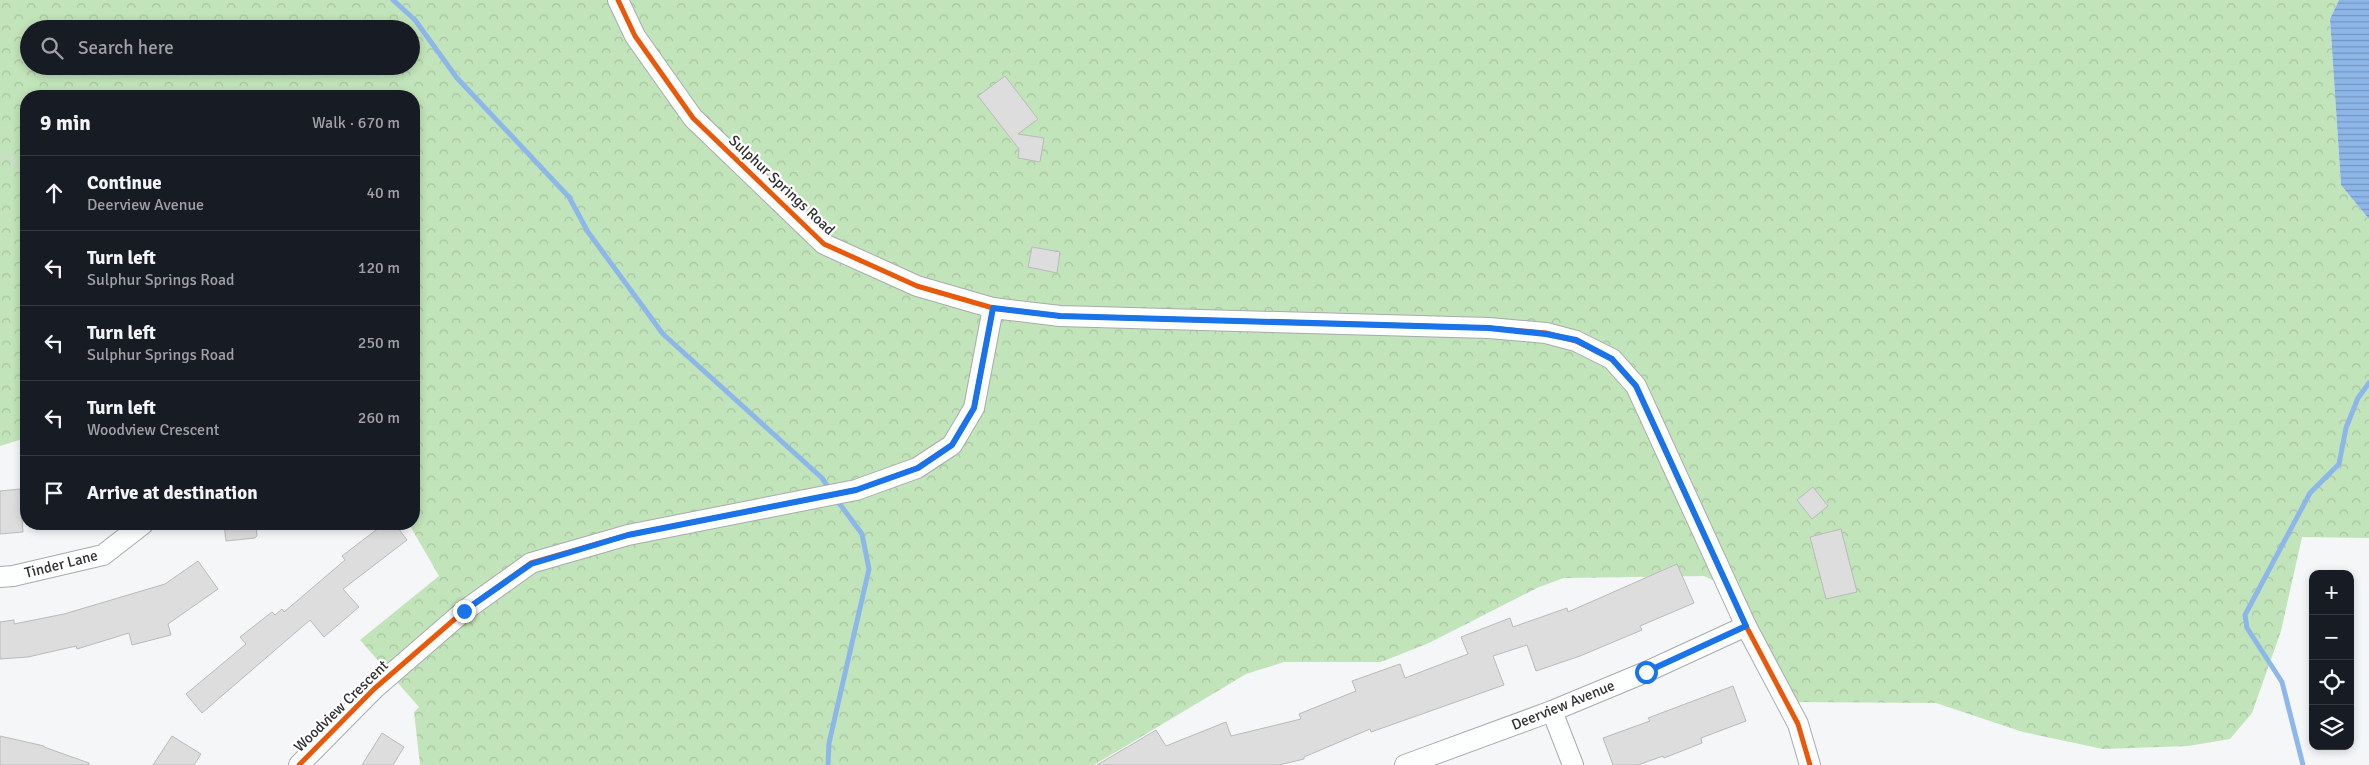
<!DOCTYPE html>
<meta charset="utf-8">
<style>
body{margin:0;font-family:Signika,sans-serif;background:#242831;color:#f1f3f6}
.controls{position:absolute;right:15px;bottom:15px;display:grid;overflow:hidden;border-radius:10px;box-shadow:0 2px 8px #0003}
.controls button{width:45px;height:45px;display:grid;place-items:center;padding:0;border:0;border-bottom:1px solid #363941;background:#171b24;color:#f1f3f6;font:25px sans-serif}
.stop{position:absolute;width:15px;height:15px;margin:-11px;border:4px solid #1a73e8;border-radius:50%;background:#fff}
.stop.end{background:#1a73e8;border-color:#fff;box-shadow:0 1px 5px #0008}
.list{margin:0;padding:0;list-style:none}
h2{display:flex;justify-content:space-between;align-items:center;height:65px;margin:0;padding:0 20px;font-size:21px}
h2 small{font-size:16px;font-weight:400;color:#9ea1a6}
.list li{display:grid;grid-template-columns:32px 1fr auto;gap:15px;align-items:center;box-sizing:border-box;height:75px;padding:0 20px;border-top:1px solid #363941}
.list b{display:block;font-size:19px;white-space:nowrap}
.list p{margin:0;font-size:16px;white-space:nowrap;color:#9ea1a6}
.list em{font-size:16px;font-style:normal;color:#9ea1a6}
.icon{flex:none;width:28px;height:28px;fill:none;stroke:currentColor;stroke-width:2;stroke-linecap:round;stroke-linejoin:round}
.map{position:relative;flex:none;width:2369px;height:765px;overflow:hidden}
.search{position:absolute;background:#171b24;box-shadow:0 2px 8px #0003;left:20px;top:20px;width:400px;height:55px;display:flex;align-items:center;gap:12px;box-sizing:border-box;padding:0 18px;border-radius:28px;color:#9ea1a6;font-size:19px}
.panel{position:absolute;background:#171b24;box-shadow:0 2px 8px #0003;left:20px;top:90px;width:400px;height:440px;border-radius:20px}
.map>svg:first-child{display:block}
.forest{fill:url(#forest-crowns);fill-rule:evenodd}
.water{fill:url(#water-rules)}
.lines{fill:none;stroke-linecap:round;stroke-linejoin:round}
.stream{stroke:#8eb7e9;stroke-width:5}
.building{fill:#ddd;stroke:#b9baba}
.minor-casing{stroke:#a9aaab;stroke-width:22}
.path{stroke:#d4d5d6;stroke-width:3;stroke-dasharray:4 4;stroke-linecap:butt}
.minor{stroke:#fdfefe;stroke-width:20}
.cycleway-casing{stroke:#fff;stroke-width:8}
.cycleway{stroke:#e8590c;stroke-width:5}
.route{stroke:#1a73e8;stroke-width:6}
.labels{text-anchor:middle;stroke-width:4.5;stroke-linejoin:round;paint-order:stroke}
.street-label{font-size:15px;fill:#303132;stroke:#fff}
</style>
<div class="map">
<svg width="2369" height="765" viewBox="0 0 2369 765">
<defs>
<pattern id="forest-crowns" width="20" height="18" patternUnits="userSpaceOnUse" patternTransform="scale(1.25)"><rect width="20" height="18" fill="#c2e4ba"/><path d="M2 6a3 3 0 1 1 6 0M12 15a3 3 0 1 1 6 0" fill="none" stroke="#a7c4a0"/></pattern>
<pattern id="water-rules" width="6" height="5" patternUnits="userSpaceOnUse" patternTransform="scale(1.25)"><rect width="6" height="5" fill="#8eb7e9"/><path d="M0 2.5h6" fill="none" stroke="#7495bd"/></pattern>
</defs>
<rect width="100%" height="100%" fill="#f4f6f8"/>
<path class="forest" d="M 0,0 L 2339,0 L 2330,19 L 2341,185 L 2369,219 L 2369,538 L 2302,537 L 2281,631 L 2252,713 L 2230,739 L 2188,746 L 2103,749 L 2023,732 L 1936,703 L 1793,702 L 1738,592 L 1704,576 L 1564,578 L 1539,587 L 1429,643 L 1381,662 L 1284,662 L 1246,674 L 1094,765 L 420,765 L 414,712 L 419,707 L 360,640 L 439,576 L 409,524 L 414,524 L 414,96 L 26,96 L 26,438 L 0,446 ZM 29,29 L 411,29 L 411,66 L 29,66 Z"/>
<polygon class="water" points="2339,0 2369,0 2369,219 2341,185 2330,19"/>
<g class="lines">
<g class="stream">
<polyline points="393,0 415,20 457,78 569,197 588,232 663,334 822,478 830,490"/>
<polyline points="828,765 829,743 869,569 862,534 836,499"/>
<polyline points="2303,765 2282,682 2247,628 2245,615 2310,493 2339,464 2346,428 2358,398 2369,383"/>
</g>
</g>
<g class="building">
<polygon points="1005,76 1038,119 1018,134 1044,138 1040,162 1018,158 1019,149 978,96"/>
<polygon points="1032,247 1060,252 1057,273 1028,267"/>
<polygon points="1813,487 1828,506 1812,519 1797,500"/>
<polygon points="20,489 23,532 0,534 0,491"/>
<polygon points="224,524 256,524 257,536 255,538 226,541"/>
<polygon points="384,524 395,524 407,540 343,589 359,607 324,637 310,620 202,713 186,694 246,644 240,637 272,612 275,615 282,609 284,612 345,560 342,556"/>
<polygon points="1841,529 1857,592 1826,599 1810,537"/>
<polygon points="198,561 218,589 168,624 171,635 132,645 129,633 77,649 76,646 28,657 0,659 0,622 14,620 14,624 64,614 165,584"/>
<polygon points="1677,564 1694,603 1640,626 1642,630 1580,656 1536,671 1527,645 1493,656 1504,685 1371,732 1370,729 1304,757 1304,759 1279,765 1097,765 1156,730 1166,746 1226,722 1231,736 1301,719 1299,714 1356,691 1352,681 1400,664 1405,678 1468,654 1461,637 1510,618 1513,627 1567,608 1568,612"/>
<polygon points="1733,686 1746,721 1701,738 1702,743 1664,758 1663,756 1638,765 1613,765 1603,738 1650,721 1648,718"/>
<polygon points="382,733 404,747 393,765 362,765"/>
<polygon points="0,736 44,746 44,747 89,763 89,765 0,765"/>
<polygon points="172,736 201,754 194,765 153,765"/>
</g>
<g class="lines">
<defs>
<g id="minor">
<polyline points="618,0 635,36 693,118 824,244 917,286 993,308 1060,316 1489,328 1546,333 1576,341 1612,359 1636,386 1746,626 1798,724 1810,765"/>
<polyline points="0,577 13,576 103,555 143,524"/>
<polyline points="1552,711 1573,765"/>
<polyline points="299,765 374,689 464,611 531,563 628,535 856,490 917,468 952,445 974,408 993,308"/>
<polyline points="1405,765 1552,711 1646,672 1746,626"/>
</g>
</defs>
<use href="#minor" class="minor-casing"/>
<polyline class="path" points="0,155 12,158 26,181"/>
<use href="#minor" class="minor"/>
<defs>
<g id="cycleway">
<polyline points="618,0 635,36 693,118 824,244 917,286 993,308 1060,316 1489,328 1546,333 1576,341 1612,359 1636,386 1746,626 1798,724 1810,765"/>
<polyline points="299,765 374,689 464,611 531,563 628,535 856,490 917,468 952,445 974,408 993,308"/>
</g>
</defs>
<use href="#cycleway" class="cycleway-casing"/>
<use href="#cycleway" class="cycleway"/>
</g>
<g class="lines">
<polyline class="route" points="464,611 531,564 628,535 856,490 918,468 952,445 974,408 993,308 1060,316 1489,328 1546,334 1576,340 1612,359 1636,386 1746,626 1646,672"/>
</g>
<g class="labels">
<g class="street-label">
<text transform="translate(782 185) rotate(43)" y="5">Sulphur Springs Road</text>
<text transform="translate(61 564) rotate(-14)" y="5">Tinder Lane</text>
<text transform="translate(1563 705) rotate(-22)" y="5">Deerview Avenue</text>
<text transform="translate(341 706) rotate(-44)" y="5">Woodview Crescent</text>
</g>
</g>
</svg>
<div class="controls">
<button>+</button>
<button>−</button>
<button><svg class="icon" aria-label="locate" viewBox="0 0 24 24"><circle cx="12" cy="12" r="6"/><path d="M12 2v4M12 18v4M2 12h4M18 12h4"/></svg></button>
<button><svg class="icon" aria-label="layers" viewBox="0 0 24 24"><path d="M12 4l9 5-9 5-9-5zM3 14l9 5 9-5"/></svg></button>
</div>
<div class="stop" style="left:1646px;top:672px"></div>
<div class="stop end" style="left:464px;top:611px"></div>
<div class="search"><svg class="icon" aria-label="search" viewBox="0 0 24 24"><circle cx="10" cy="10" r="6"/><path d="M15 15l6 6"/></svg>Search here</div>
<section class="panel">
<h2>9 min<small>Walk · 670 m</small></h2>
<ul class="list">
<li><svg class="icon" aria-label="ahead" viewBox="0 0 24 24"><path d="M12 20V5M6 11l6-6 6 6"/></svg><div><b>Continue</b><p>Deerview Avenue</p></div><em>40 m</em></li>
<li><svg class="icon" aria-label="left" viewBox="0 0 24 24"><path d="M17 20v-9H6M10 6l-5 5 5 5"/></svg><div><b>Turn left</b><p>Sulphur Springs Road</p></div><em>120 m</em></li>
<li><svg class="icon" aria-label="left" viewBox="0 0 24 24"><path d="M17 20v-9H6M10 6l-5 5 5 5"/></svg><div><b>Turn left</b><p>Sulphur Springs Road</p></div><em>250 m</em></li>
<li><svg class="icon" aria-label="left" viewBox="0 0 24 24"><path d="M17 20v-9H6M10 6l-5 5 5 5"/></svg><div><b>Turn left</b><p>Woodview Crescent</p></div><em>260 m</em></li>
<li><svg class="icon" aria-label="arrive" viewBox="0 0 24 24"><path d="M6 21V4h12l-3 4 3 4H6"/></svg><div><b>Arrive at destination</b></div></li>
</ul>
</section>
</div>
